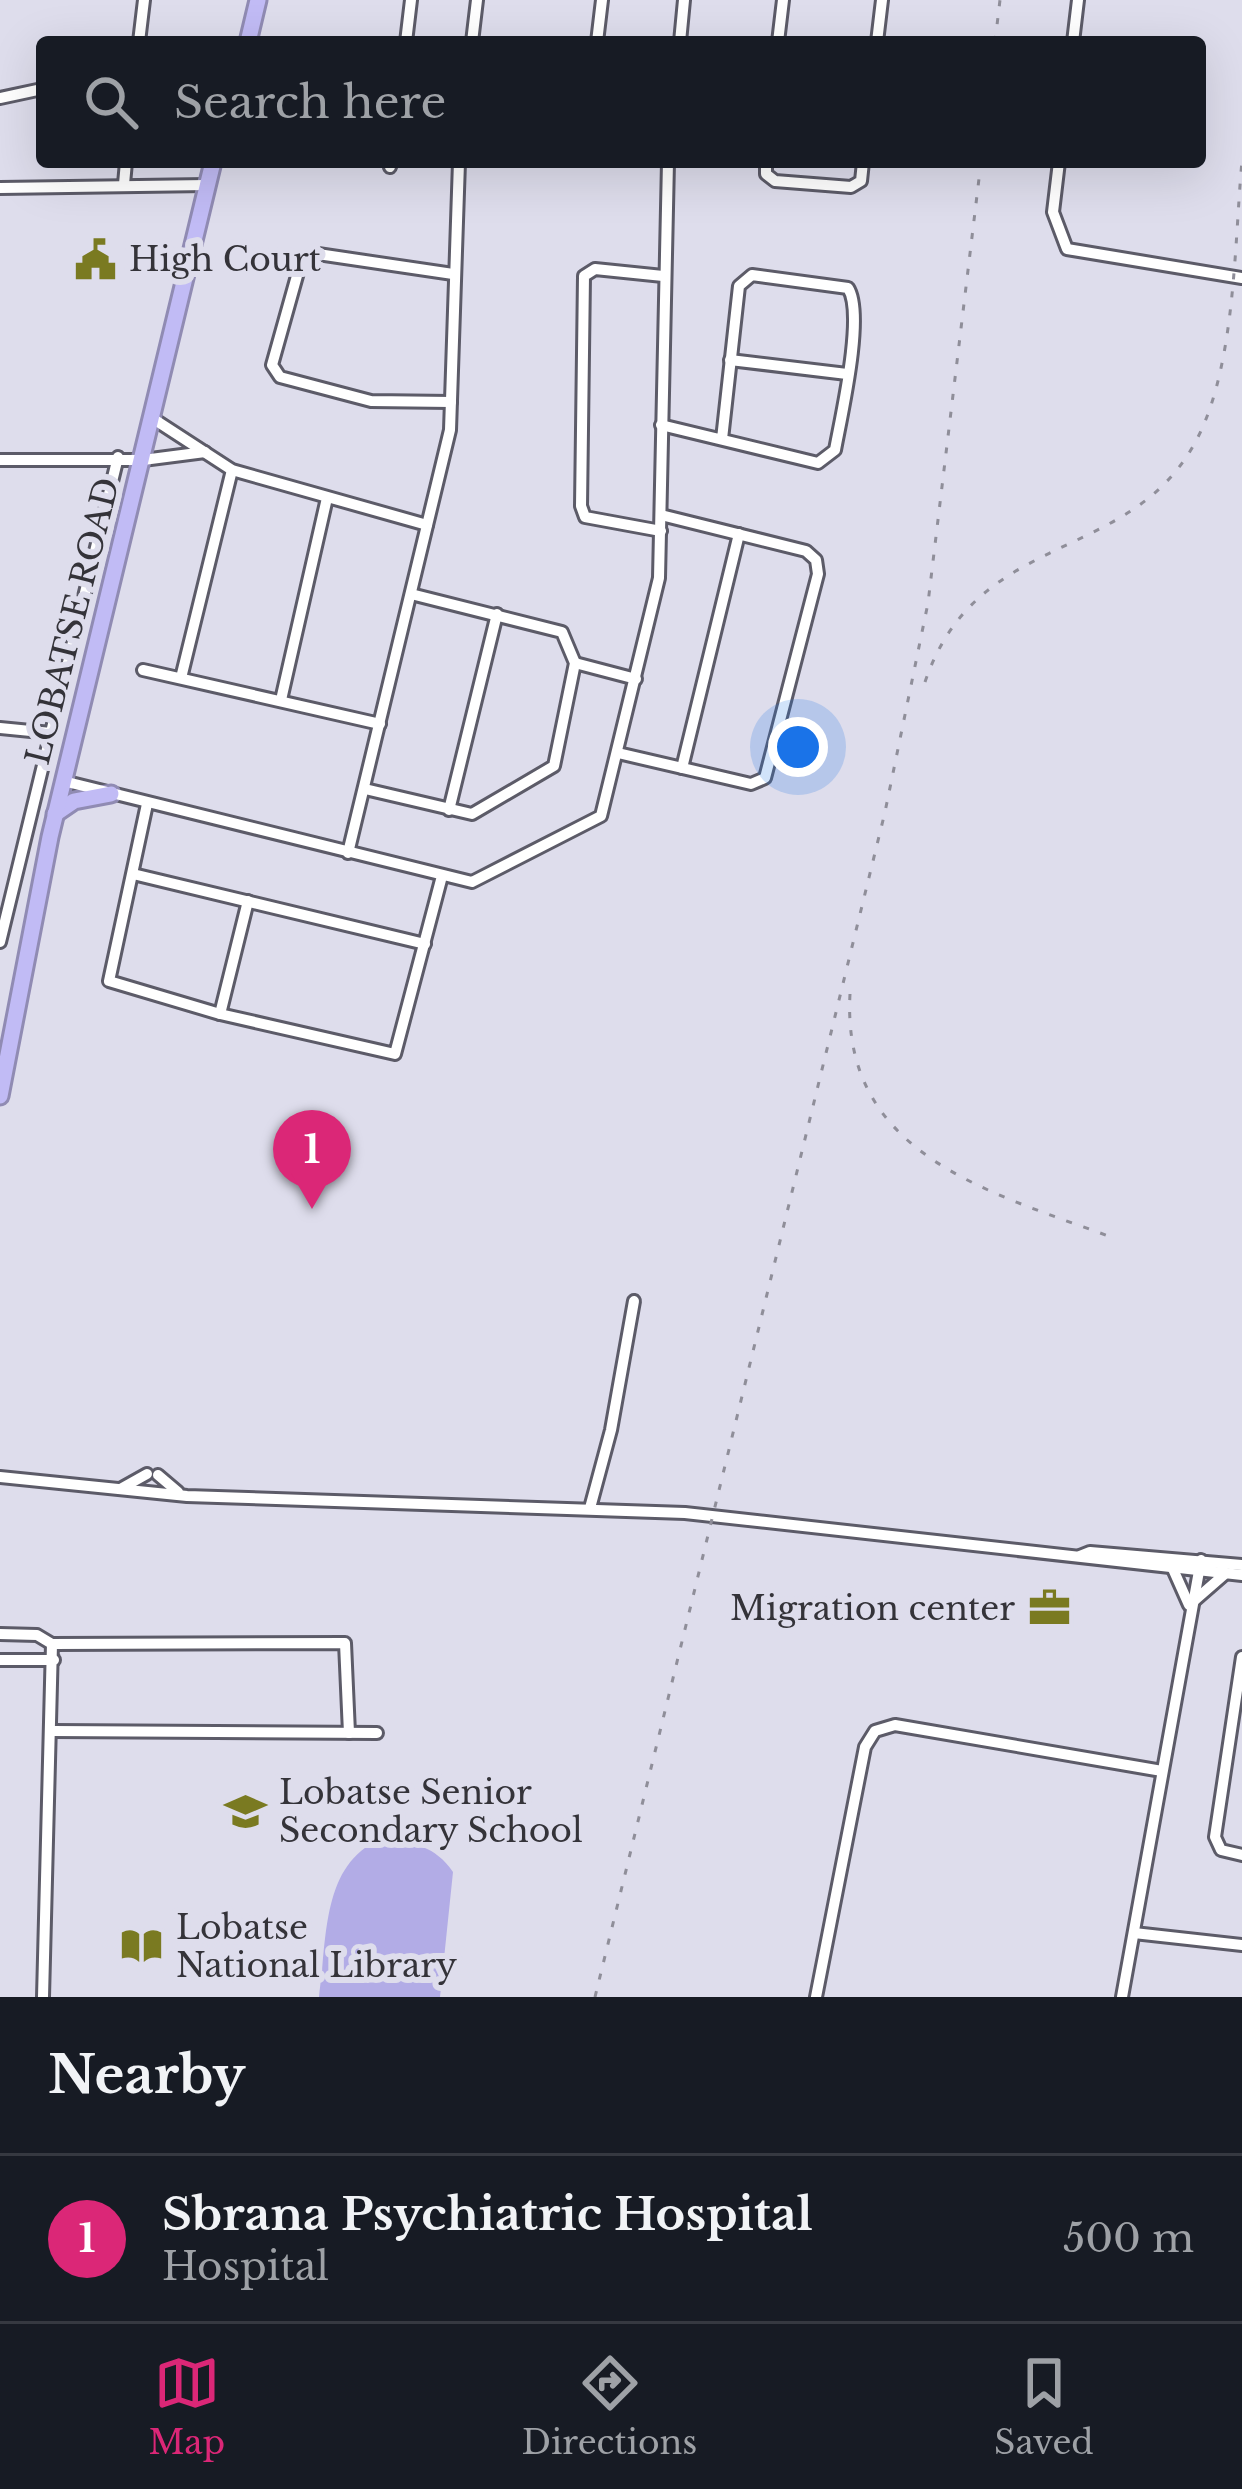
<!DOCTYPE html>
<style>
body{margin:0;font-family:"Libre Baskerville",serif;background:#20242c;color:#f1f3f6}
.you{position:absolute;left:798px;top:747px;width:42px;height:42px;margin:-30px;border:9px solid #fff;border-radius:50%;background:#1a73e8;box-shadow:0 0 0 18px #1a73e833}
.badge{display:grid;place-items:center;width:78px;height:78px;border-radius:50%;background:#db2777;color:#fff;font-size:39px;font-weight:700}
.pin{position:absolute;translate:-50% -99px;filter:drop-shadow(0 3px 6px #0008)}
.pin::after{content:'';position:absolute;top:63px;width:42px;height:36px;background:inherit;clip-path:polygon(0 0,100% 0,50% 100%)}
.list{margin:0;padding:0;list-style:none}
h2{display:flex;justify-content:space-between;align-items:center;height:156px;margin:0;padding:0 48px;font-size:51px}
h2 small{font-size:39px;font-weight:400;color:#9ea1a6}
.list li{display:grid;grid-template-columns:78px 1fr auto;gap:36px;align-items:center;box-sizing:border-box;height:168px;padding:0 48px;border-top:3px solid #363941}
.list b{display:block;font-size:45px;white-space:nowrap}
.list p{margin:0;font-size:39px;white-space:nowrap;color:#9ea1a6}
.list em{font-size:39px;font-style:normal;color:#9ea1a6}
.icon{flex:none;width:66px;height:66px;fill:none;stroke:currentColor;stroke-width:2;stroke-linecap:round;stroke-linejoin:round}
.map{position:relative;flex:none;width:1242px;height:1997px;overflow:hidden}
.search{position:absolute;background:#171b24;box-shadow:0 12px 48px #0002;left:36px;right:36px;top:36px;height:132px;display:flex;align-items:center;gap:30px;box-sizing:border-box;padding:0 42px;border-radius:12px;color:#9ea1a6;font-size:45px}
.sheet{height:324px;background:#171b24}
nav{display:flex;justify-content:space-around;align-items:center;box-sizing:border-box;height:168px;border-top:3px solid #363941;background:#171b24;font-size:33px;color:#9ea1a6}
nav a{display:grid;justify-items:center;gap:6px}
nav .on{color:#db2777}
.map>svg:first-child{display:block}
.green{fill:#b2ace6}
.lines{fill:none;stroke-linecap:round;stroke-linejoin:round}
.minor-casing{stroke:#5c5b68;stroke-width:16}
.highway-casing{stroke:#908bb3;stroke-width:21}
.minor{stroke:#fff;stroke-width:10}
.highway{stroke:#c1bbf5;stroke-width:15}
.rail{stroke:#8f8e99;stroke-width:3;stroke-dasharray:6 12;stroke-linecap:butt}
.labels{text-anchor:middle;stroke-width:12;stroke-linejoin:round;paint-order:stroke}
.poi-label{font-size:33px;fill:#343339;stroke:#deddec;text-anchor:start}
.street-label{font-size:33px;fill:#343339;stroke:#deddec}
</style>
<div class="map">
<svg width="1242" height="1997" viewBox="0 0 1242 1997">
<rect width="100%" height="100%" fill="#deddec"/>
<path class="green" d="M 375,1842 C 408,1841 433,1843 453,1872 L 440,1997 L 319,1997 C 327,1944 321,1869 375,1842 Z"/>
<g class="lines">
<defs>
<g id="minor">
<polyline points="139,42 144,0"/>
<polyline points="406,42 411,0"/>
<polyline points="472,42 477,0"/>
<polyline points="597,42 602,0"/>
<polyline points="680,42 684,0"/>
<polyline points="778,42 783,0"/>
<polyline points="877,42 882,0"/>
<polyline points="1073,42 1078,0"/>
<polyline points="0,98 42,89"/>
<polyline points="766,162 766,174 775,181 851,187 861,181 863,162"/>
<polyline points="1059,162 1053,212 1067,249 1242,278"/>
<polyline points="390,167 391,162"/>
<polyline points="124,184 126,162"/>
<polyline points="0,188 207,185"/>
<polyline points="730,360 847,374"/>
<polyline points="451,402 371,401 280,377 272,365 302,258 318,254 453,274"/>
<polyline points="152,418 232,470 427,525"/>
<path d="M 661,425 L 818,463 L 835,450 C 841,417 865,314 848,288 L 752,275 L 739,286 L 722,439"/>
<polyline points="0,460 143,460 205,452"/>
<polyline points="661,531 585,517 581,506 584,276 595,269 663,276"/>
<polyline points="575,663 636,679"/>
<polyline points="143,670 380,724"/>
<polyline points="181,678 232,470"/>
<polyline points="281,700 327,498"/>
<polyline points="0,728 51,733"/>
<polyline points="618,753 751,784 765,778 818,574 816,560 806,551 661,515"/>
<polyline points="682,768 739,534"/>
<polyline points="63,781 472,882 601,816 659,578 668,162"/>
<polyline points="365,789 472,814 554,766 575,663 562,632 411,594"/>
<polyline points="147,804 109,981 220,1014 395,1054 442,876"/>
<polyline points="449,810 497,614"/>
<polyline points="348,853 450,430 459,162"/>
<polyline points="133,874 425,944"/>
<polyline points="0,942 118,457"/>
<polyline points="220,1014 248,901"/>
<polyline points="158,1475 178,1492"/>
<polyline points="0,1477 187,1496 685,1513 1242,1575"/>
<polyline points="122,1488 147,1474"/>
<polyline points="590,1508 611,1430 634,1301"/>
<polyline points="1080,1556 1090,1552 1242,1565"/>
<polyline points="1173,1569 1189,1605"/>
<polyline points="1195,1600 1226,1573"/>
<polyline points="0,1634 37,1635 52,1644 345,1643 349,1733"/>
<polyline points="1242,1657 1215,1837 1221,1850 1242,1855"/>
<polyline points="0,1660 54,1660"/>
<polyline points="53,1731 377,1733"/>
<polyline points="1134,1933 1242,1945"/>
<polyline points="43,1997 52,1644"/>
<polyline points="816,1997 865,1747 875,1731 895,1725 1162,1771"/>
<polyline points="1122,1997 1201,1560"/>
</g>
<g id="highway">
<polyline points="248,42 258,0"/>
<polyline points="55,814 74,801 111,794"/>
<polyline points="0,1096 50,837 213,162"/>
</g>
</defs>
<use href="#minor" class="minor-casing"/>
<use href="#highway" class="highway-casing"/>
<use href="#minor" class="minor"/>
<use href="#highway" class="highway"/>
<g class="rail">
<polyline points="995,42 1000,0"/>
<path d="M 925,682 C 976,531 1124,564 1192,448 C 1236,374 1234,246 1242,161"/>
<path d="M 850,994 C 841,1155 990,1192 1111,1237"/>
<polyline points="595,1997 885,812 928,603 981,162"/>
</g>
</g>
<defs>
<symbol id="civic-bare" viewBox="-9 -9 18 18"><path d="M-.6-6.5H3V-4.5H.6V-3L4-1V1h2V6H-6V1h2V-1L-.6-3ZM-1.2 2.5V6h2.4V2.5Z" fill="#7a7a21" stroke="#deddec" stroke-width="2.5" paint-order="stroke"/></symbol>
<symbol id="office-bare" viewBox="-9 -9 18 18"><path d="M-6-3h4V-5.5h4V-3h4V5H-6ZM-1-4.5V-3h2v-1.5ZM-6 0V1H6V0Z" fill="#7a7a21" stroke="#deddec" stroke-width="2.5" paint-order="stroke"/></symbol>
<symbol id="school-bare" viewBox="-9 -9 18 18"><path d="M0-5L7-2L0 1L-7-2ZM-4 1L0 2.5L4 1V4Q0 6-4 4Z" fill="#7a7a21" stroke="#deddec" stroke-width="2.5" paint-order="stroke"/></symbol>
<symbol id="library-bare" viewBox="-9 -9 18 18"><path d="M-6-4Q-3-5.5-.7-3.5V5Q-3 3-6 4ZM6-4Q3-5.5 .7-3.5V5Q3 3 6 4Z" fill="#7a7a21" stroke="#deddec" stroke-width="2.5" paint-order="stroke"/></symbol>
</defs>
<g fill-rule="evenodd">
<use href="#civic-bare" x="66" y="230" width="59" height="59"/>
<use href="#office-bare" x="1020" y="1578" width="59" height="59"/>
<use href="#school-bare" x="216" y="1782" width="59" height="59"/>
<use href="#library-bare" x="112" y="1916" width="59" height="59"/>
</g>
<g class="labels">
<g class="poi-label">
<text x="129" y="271">High Court</text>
<text x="1015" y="1620" text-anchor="end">Migration center</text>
<text x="279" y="1804">Lobatse Senior<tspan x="279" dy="38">Secondary School</tspan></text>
<text x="176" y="1939">Lobatse<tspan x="176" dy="38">National Library</tspan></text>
</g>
<g class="street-label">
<text transform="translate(72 621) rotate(-76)" y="12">LOBATSE ROAD</text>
</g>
</g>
</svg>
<div class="you"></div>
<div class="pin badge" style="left:312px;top:1209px">1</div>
<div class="search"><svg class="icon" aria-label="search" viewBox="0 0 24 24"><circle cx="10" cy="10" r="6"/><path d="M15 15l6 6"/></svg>Search here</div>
</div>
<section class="sheet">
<h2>Nearby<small></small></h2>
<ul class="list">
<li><span class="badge">1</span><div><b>Sbrana Psychiatric Hospital</b><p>Hospital</p></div><em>500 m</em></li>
</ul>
</section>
<nav>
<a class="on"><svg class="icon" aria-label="map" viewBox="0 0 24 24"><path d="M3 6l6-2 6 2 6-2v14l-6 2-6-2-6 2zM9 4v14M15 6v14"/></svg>Map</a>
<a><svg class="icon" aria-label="directions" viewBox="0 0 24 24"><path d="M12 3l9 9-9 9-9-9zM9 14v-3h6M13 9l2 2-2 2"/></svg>Directions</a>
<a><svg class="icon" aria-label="saved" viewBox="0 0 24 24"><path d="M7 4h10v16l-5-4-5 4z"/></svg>Saved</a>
</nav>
